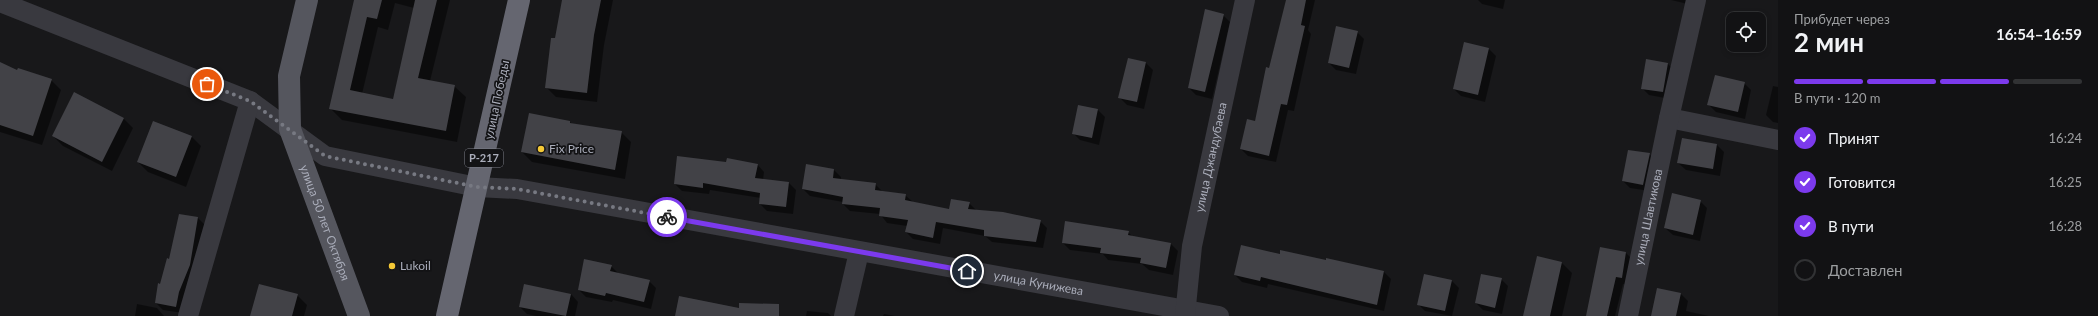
<!DOCTYPE html>
<html lang="ru">
<meta charset="utf-8">
<style>
:root{--surface:#121214;--page:#1b1b1d;--text:#f1f3f6;--muted:#9c9ea0;--line:#313234;--accent:#7c3aed}
body{margin:0;font-family:Lato,sans-serif;background:var(--page);color:var(--text);height:100vh;display:flex;flex-direction:column;font-size:15px;white-space:nowrap}
*{box-sizing:border-box;margin:0}
p{font-size:13px;color:var(--muted)}
.icon{flex:none;width:22px;height:22px;fill:none;stroke:currentColor;stroke-width:2;stroke-linecap:round;stroke-linejoin:round}
.map{position:relative;flex:1;overflow:hidden}
.details{display:flex;flex-direction:column;background:var(--surface);width:320px}
.details>*{flex:none}
.tools{position:absolute;left:1726px;top:12px;display:grid;gap:8px}
.tools a{display:grid;place-items:center;width:40px;height:40px;border-radius:8px;background:var(--surface);box-shadow:0 2px 6px #0003,0 0 0 1px var(--line);font-size:20px}
.pin{position:absolute;display:grid;place-items:center;width:34px;height:34px;color:#fff;margin:-17px;border:2px solid #fff;border-radius:50%;box-shadow:0 1px 4px #0007}
.courier{position:absolute;display:grid;place-items:center;width:40px;height:40px;margin:-20px;border:3px solid #7c3aed;border-radius:50%;background:#fff;color:#222;box-shadow:0 1px 5px #0007}
.overview em{font-style:normal;font-weight:700}
.overview div{display:flex;flex-direction:column-reverse}
.overview{display:flex;align-items:center;justify-content:space-between;height:68px;padding:0 16px}
h1{font-size:26px;font-weight:700;line-height:30px}
.bar{display:grid;grid-template-columns:repeat(4,1fr);gap:6px 4px;align-content:center;height:48px;padding:0 16px}
.bar i{height:5px;border-radius:3px;background:var(--line)}
.bar .selected{background:var(--accent)}
.bar p{grid-column:span 4}
ol{padding:0 16px;list-style:none}
li{display:flex;align-items:center;gap:12px;height:44px}
li p{margin-inline-start:auto}
li .icon{padding:4px;border-radius:50%;background:var(--accent);color:#fff;stroke-width:4}
li:last-child{color:var(--muted)}
li i{width:22px;height:22px;border:2px solid var(--line);border-radius:50%}
main{display:flex;flex:1;min-height:0}
.map>svg:first-child{display:block}
.shadow{fill:#0007;fill-rule:evenodd}
.building{fill:#424247}
.lines{fill:none;stroke-linecap:round;stroke-linejoin:round}
.minor{stroke:#39393f;stroke-width:20}
.major{stroke:#55565e;stroke-width:22}
.highway{stroke:#656670;stroke-width:22}
.done{stroke:#777982;stroke-width:4;stroke-dasharray:0 7.2}
.route{stroke:#7c3aed;stroke-width:5}
.poi-dot{fill:#f4c836;stroke:#131315;stroke-width:1.5}
.labels{text-anchor:middle;stroke-width:3.5;stroke-linejoin:round;paint-order:stroke}
.shield{fill:#131315;stroke:#7d7f88;stroke-width:1}
.shield-label{font-size:11px;font-weight:bold;fill:#aaadba}
.street-label{font-size:12px;fill:#aaadba;stroke:#131315}
.poi-label{font-size:12px;fill:#aaadba;stroke:#131315;text-anchor:start}
</style>
<main>
<div class="map">
<svg width="1778" height="316" viewBox="0 0 1778 316">
<rect width="100%" height="100%" fill="#18181a"/>
<path class="shadow" d="M 356,0 L 450,0 L 430,81 L 454,86 L 466,97 L 457,142 L 342,120 L 331,109 ZM 395,3 L 414,8 L 393,100 L 362,94 L 378,27 L 388,30 Z
M 563,0 L 613,0 L 604,45 L 597,102 L 556,97 L 546,87 Z
M 1287,0 L 1315,0 L 1308,30 L 1311,34 L 1294,111 L 1288,110 L 1276,162 L 1248,156 L 1241,149 L 1255,122 Z
M 1478,0 L 1505,0 L 1503,9 L 1482,4 Z
M 1671,0 L 1693,0 L 1692,5 Z
M 1223,15 L 1230,22 L 1212,99 L 1196,95 L 1189,88 Z
M 1357,32 L 1364,39 L 1356,74 L 1336,70 L 1329,63 Z
M 1489,49 L 1496,56 L 1485,102 L 1461,96 L 1454,89 Z
M 1129,59 L 1146,63 L 1153,70 L 1144,109 L 1127,105 L 1119,97 Z
M 1646,60 L 1668,64 L 1675,71 L 1670,99 L 1649,95 L 1642,88 Z
M 0,64 L 18,72 L 51,80 L 61,90 L 42,145 L 0,132 Z
M 1744,83 L 1751,90 L 1745,119 L 1716,112 L 1709,105 Z
M 1773,86 L 1778,87 L 1778,123 L 1773,122 L 1766,115 Z
M 1098,110 L 1105,117 L 1099,145 L 1080,140 L 1073,133 Z
M 123,118 L 133,128 L 112,171 L 63,146 L 53,136 Z
M 570,122 L 572,124 L 621,132 L 631,142 L 625,179 L 532,162 L 522,152 Z
M 191,136 L 201,146 L 186,187 L 148,172 L 138,162 Z
M 1683,139 L 1717,145 L 1724,152 L 1720,176 L 1686,170 L 1678,163 Z
M 1649,154 L 1657,162 L 1650,191 L 1630,188 L 1623,181 Z
M 727,163 L 757,164 L 764,172 L 763,180 L 789,183 L 796,190 L 793,214 L 767,211 L 760,204 L 761,198 L 710,190 L 709,194 L 682,191 L 675,184 Z
M 807,165 L 834,170 L 841,177 L 841,180 L 875,184 L 882,191 L 905,195 L 913,202 L 950,211 L 969,203 L 976,210 L 1040,221 L 1047,228 L 1043,248 L 992,242 L 985,236 L 943,228 L 940,244 L 913,239 L 906,232 L 907,226 L 887,223 L 880,214 L 850,211 L 843,204 L 843,202 L 810,196 L 803,189 Z
M 1700,201 L 1707,208 L 1700,241 L 1673,235 L 1665,228 Z
M 180,215 L 198,218 L 205,225 L 183,313 L 163,310 L 156,303 L 169,260 Z
M 1128,232 L 1133,237 L 1171,244 L 1178,251 L 1173,275 L 1149,270 L 1142,264 L 1108,260 L 1103,254 L 1070,250 L 1063,243 Z
M 1626,253 L 1633,260 L 1628,285 L 1623,284 L 1615,316 L 1587,316 Z
M 1280,255 L 1327,262 L 1327,259 L 1384,272 L 1391,279 L 1384,311 L 1268,284 L 1267,288 L 1242,282 L 1235,275 Z
M 1537,257 L 1562,263 L 1572,273 L 1562,316 L 1524,316 Z
M 611,266 L 618,273 L 649,281 L 656,288 L 651,309 L 613,300 L 612,302 L 586,297 L 579,290 Z
M 1501,279 L 1508,286 L 1502,314 L 1483,310 L 1476,303 Z
M 1452,281 L 1459,288 L 1452,316 L 1425,311 L 1418,304 Z
M 571,294 L 578,302 L 575,316 L 536,316 L 527,314 L 520,307 Z
M 1681,294 L 1688,301 L 1686,311 L 1709,316 L 1652,316 Z
M 297,295 L 307,305 L 304,316 L 251,316 Z
M 137,304 L 157,308 L 164,316 L 135,316 Z
M 807,311 L 828,313 L 831,316 L 806,316 Z
M 884,314 L 895,316 L 883,316 Z"/>
<path class="building" d="M 354,0 L 382,0 L 377,19 L 367,17 L 350,90 L 393,99 L 415,0 L 437,0 L 418,78 L 455,85 L 446,131 L 329,109 Z
M 562,0 L 601,0 L 594,35 L 587,93 L 545,88 L 551,38 L 555,38 Z
M 1286,0 L 1306,0 L 1301,25 L 1305,26 L 1287,105 L 1281,104 L 1269,156 L 1240,149 L 1247,119 L 1255,121 L 1266,67 L 1269,68 Z
M 1205,9 L 1224,14 L 1205,92 L 1188,88 Z
M 1336,26 L 1358,31 L 1349,68 L 1328,63 Z
M 1464,42 L 1489,48 L 1478,95 L 1453,89 Z
M 1128,58 L 1146,62 L 1137,102 L 1118,98 Z
M 1646,59 L 1668,63 L 1663,92 L 1641,89 Z
M 0,62 L 17,70 L 18,68 L 52,79 L 33,136 L 0,125 Z
M 1715,75 L 1745,82 L 1738,112 L 1707,105 Z
M 74,92 L 124,118 L 102,162 L 52,136 Z
M 1078,105 L 1098,109 L 1092,138 L 1072,134 Z
M 529,113 L 570,121 L 570,123 L 622,131 L 615,170 L 521,152 Z
M 153,121 L 192,136 L 176,177 L 137,162 Z
M 1682,138 L 1717,144 L 1713,169 L 1677,163 Z
M 1628,150 L 1650,153 L 1643,185 L 1622,181 Z
M 677,156 L 726,162 L 727,158 L 758,164 L 755,178 L 789,182 L 786,207 L 759,204 L 760,193 L 703,183 L 703,188 L 674,184 Z
M 806,164 L 834,169 L 833,178 L 876,183 L 875,190 L 906,194 L 905,200 L 949,209 L 951,199 L 970,202 L 968,209 L 1003,212 L 1041,220 L 1036,242 L 984,236 L 984,230 L 936,222 L 933,238 L 905,232 L 908,220 L 879,216 L 880,208 L 842,204 L 843,197 L 802,189 Z
M 1672,193 L 1701,200 L 1693,235 L 1664,228 Z
M 179,214 L 198,217 L 190,265 L 179,292 L 176,307 L 155,303 L 158,283 L 160,284 L 167,258 L 169,259 Z
M 1065,221 L 1129,231 L 1128,235 L 1171,243 L 1166,268 L 1140,263 L 1141,258 L 1100,253 L 1101,248 L 1062,243 Z
M 1241,245 L 1280,254 L 1280,250 L 1326,260 L 1326,258 L 1384,271 L 1377,305 L 1261,277 L 1260,281 L 1234,275 Z
M 1600,247 L 1626,252 L 1622,278 L 1616,277 L 1607,316 L 1586,316 Z
M 1537,256 L 1562,262 L 1550,316 L 1523,316 Z
M 584,259 L 612,265 L 610,271 L 650,280 L 644,302 L 606,293 L 605,296 L 578,290 Z
M 1424,274 L 1452,280 L 1445,311 L 1417,305 Z
M 1481,274 L 1502,278 L 1495,308 L 1475,303 Z
M 259,284 L 298,294 L 292,316 L 250,316 Z
M 524,284 L 571,294 L 566,316 L 519,307 Z
M 1657,288 L 1681,293 L 1676,316 L 1651,316 Z
M 679,296 L 739,308 L 739,303 L 779,304 L 779,316 L 675,316 Z"/>
<g class="lines">
<g class="minor">
<path id="s1" d="M 0,2 L 250,101 L 325,156 L 477,187 L 517,189 L 1219,316"/>
<path d="M 1669,118 L 1778,140"/>
<path d="M 188,316 L 250,101"/>
<path d="M 844,316 L 859,252"/>
<path id="s2" d="M 1185,316 L 1192,246 L 1245,0"/>
<path id="s3" d="M 1628,316 L 1669,118 L 1696,0"/>
</g>
<path class="major" id="s4" d="M 307,0 L 289,76 L 290,129 L 359,316"/>
<path class="highway" d="M 447,316 L 519,0"/>
</g>
<g class="lines">
<path class="done" d="M 207,84 L 250,101 L 325,156 L 477,187 L 517,189 L 667,217"/>
<path class="route" d="M 667,217 L 967,271"/>
</g>
<g class="poi-dot">
<circle cx="541" cy="149" r="4"/>
<circle cx="392" cy="266" r="4"/>
</g>
<g class="labels">
<rect class="shield" x="465" y="149" width="38" height="18" rx="3"/>
<g class="shield-label">
<text x="484" y="162">Р-217</text>
</g>
<g class="street-label">
<text transform="translate(497 100) rotate(-78)" y="4">улица Победы</text>
<text dy="4" stroke="none"><textPath href="#s2" startOffset="161">улица Джандубаева</textPath></text>
<text dy="4" stroke="none"><textPath href="#s3" startOffset="101">улица Шавтикова</textPath></text>
<text dy="4" stroke="none"><textPath href="#s4" startOffset="231">улица 50 лет Октября</textPath></text>
<text dy="4" stroke="none"><textPath href="#s1" startOffset="1087">улица Кунижева</textPath></text>
</g>
<g class="poi-label">
<text x="549" y="153">Fix Price</text>
<text x="400" y="270">Lukoil</text>
</g>
</g>
</svg>
<div class="tools">
<a><svg class="icon" aria-label="locate" viewBox="0 0 24 24"><circle cx="12" cy="12" r="6"/><path d="M12 2v4M12 18v4M2 12h4M18 12h4"/></svg></a>
</div>
<div class="pin" style="left:207px;top:84px;background:#ea580c"><svg class="icon" aria-label="bag" viewBox="0 0 24 24"><path d="M5 8h14l-1 12H6zM9 8a3 3 0 0 1 6 0"/></svg></div>
<div class="pin" style="left:967px;top:271px;background:#1f2937"><svg class="icon" aria-label="home" viewBox="0 0 24 24"><path d="M3 11l9-7 9 7M6 9v11h12V9"/></svg></div>
<div class="courier" style="left:667px;top:217px"><svg class="icon" aria-label="bike" viewBox="0 0 24 24"><circle cx="6" cy="16" r="4"/><circle cx="18" cy="16" r="4"/><path d="M6 16l4-8h5l3 8M10 8l3 8H6M13 5h3"/></svg></div>
</div>
<section class="details">
<div class="overview"><div><h1>2 мин</h1><p>Прибудет через</p></div><em>16:54–16:59</em></div>
<div class="bar"><i class="selected"></i><i class="selected"></i><i class="selected"></i><i></i><p>В пути · 120 m</p></div>
<ol>
<li><svg class="icon" aria-label="check" viewBox="0 0 24 24"><path d="M5 12l5 5 9-10"/></svg>Принят<p>16:24</p></li>
<li><svg class="icon" aria-label="check" viewBox="0 0 24 24"><path d="M5 12l5 5 9-10"/></svg>Готовится<p>16:25</p></li>
<li><svg class="icon" aria-label="check" viewBox="0 0 24 24"><path d="M5 12l5 5 9-10"/></svg>В пути<p>16:28</p></li>
<li><i></i>Доставлен</li>
</ol>
</section>
</main>
